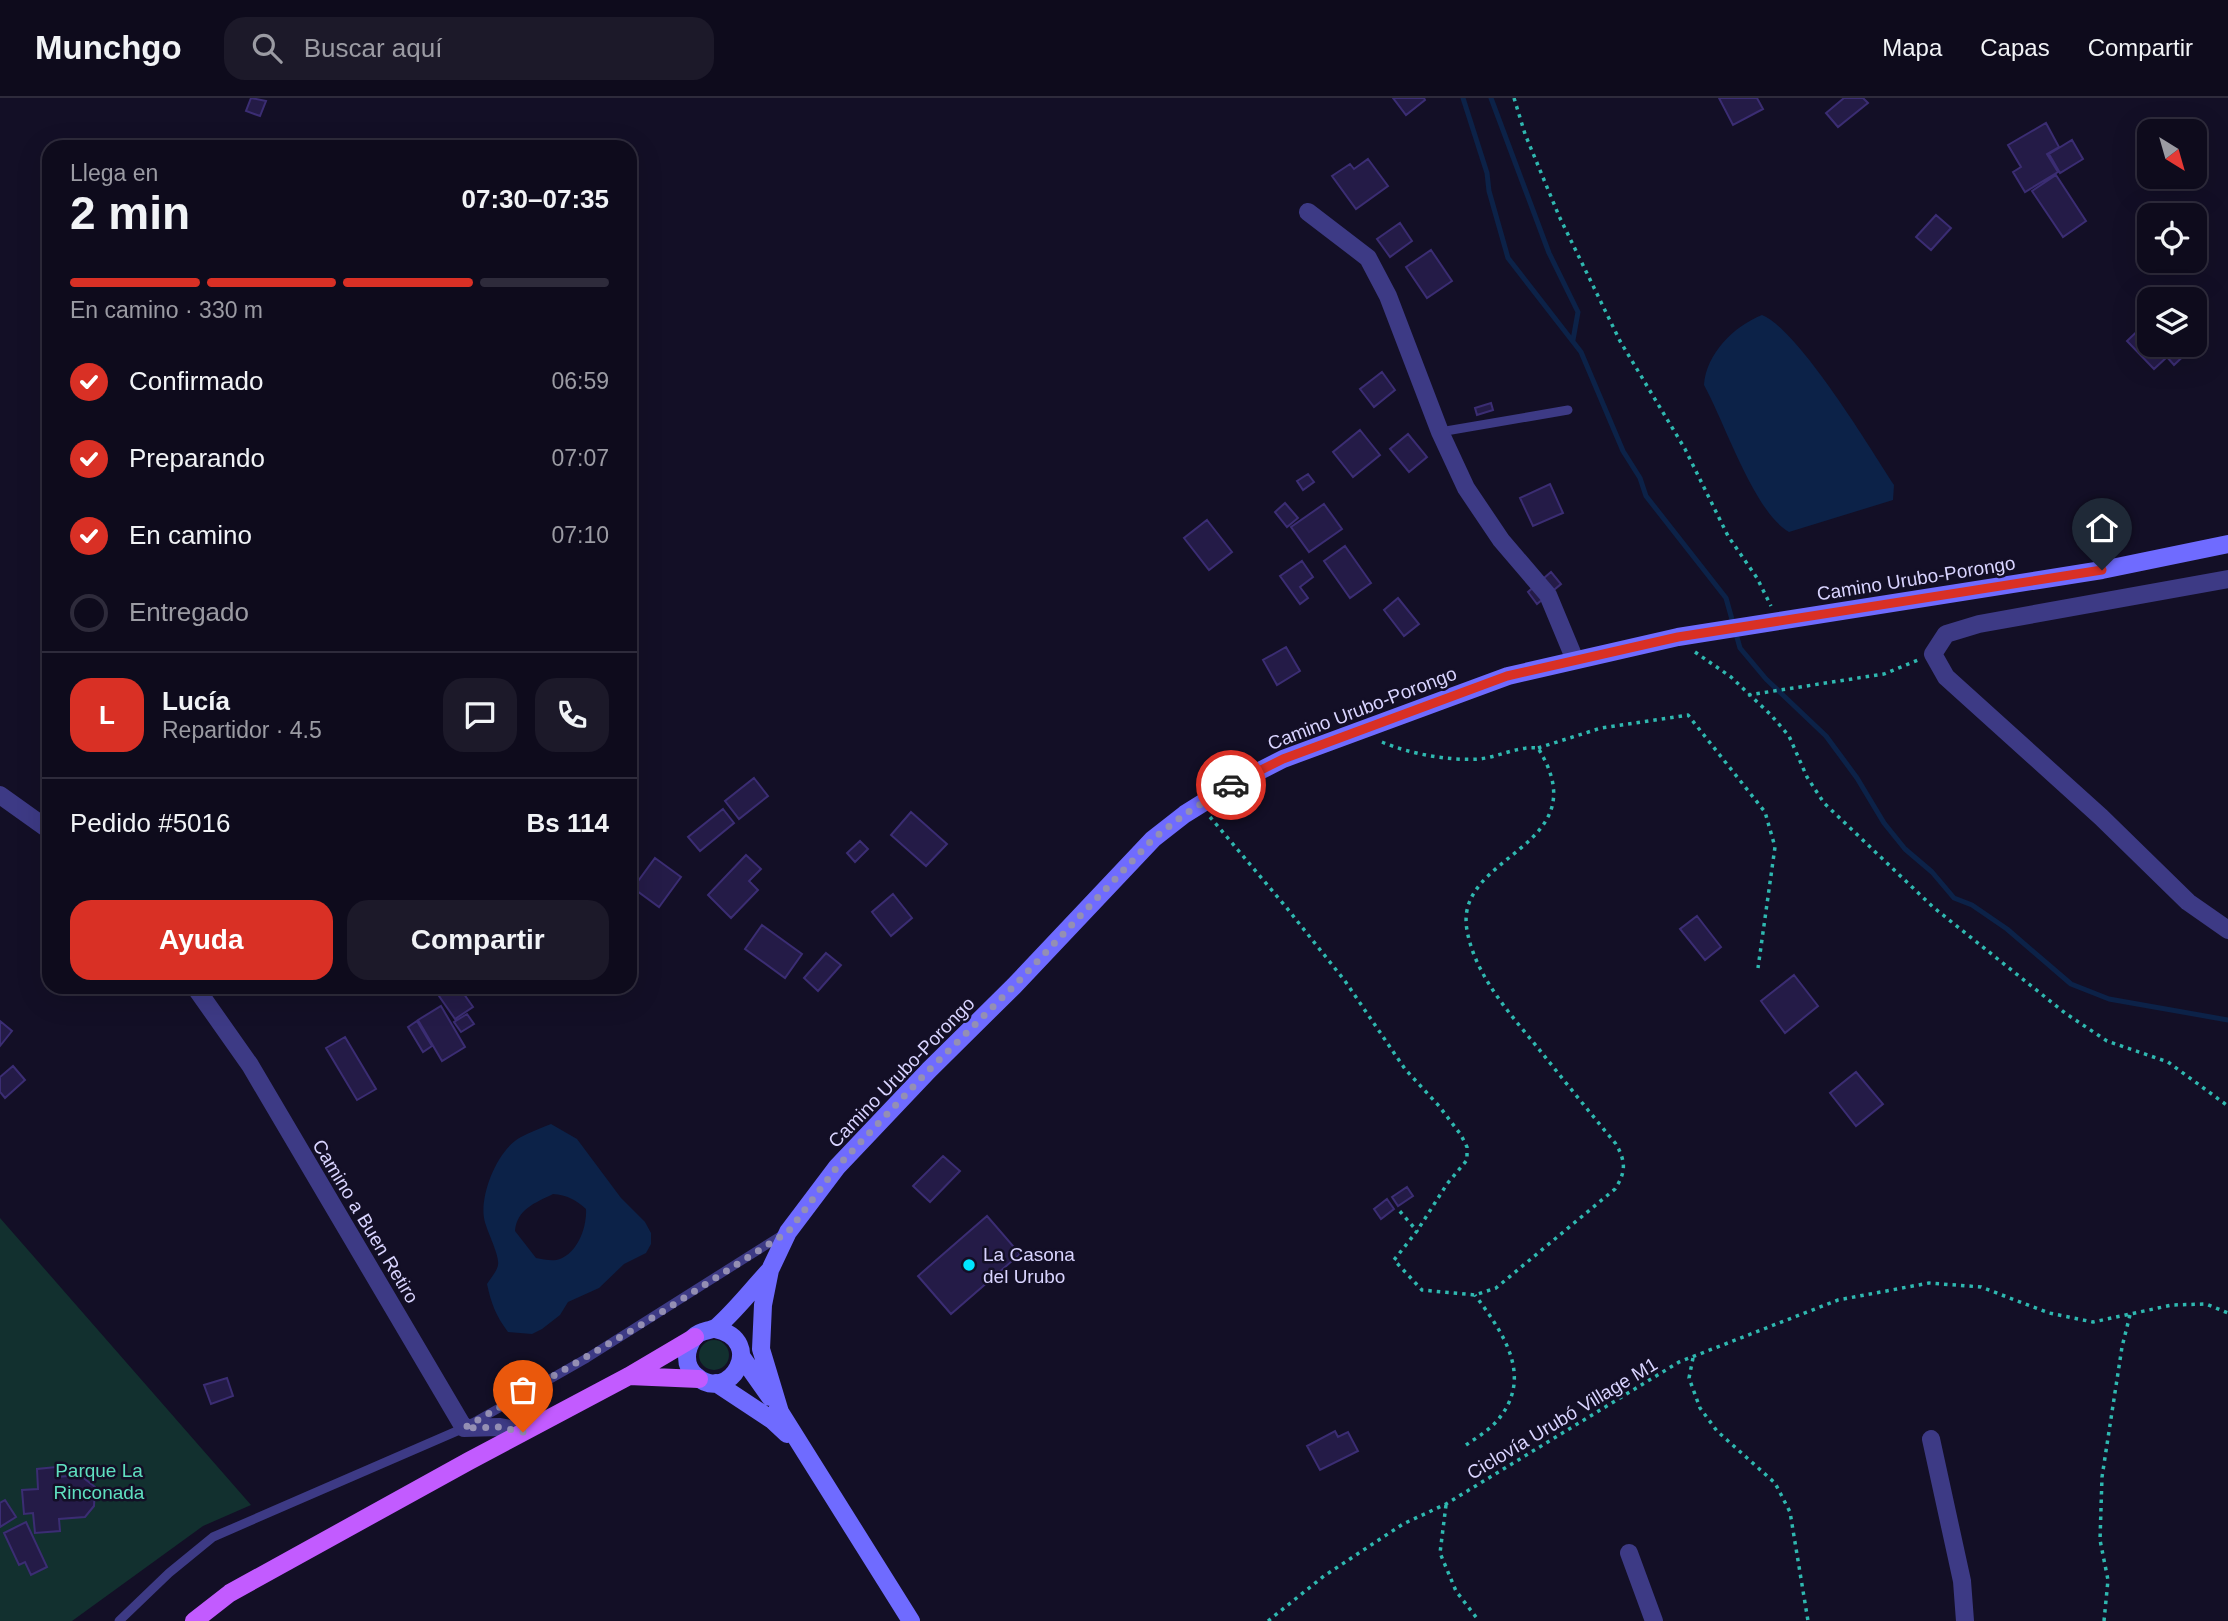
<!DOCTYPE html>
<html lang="es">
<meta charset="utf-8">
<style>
:root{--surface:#0e0b1c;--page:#1c1929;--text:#f1f3f6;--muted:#9b9ba3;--line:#2e2b3b;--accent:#d93025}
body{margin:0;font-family:Arial,sans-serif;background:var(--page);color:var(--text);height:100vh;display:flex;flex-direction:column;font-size:26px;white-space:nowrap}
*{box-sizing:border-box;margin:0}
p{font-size:23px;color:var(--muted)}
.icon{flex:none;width:38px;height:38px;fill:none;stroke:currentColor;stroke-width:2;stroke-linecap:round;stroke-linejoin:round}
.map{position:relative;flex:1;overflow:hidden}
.sheet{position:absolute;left:42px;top:42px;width:595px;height:854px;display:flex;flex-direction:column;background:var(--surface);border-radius:21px;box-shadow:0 7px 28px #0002,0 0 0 2px var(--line)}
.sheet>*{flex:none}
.needle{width:46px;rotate:143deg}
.controls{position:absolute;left:2137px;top:21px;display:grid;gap:14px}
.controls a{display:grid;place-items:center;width:70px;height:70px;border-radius:14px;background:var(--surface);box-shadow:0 7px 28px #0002,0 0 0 2px var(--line);font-size:35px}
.pin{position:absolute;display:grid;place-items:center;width:60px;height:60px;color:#fff;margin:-72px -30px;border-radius:50% 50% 50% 0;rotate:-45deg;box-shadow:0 0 7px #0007}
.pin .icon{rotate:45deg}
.courier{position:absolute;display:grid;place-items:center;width:70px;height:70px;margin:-35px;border:5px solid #d93025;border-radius:50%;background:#fff;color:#222;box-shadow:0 2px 9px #0007}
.overview em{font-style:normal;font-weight:700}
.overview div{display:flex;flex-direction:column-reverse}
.overview{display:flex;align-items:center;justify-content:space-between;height:119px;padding:0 28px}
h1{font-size:46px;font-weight:700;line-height:52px}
.bar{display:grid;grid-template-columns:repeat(4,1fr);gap:10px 7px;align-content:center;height:84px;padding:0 28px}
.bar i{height:9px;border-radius:5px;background:var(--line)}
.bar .active{background:var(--accent)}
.bar p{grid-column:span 4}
.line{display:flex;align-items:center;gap:18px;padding:0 28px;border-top:2px solid var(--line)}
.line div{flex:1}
.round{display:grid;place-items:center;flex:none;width:74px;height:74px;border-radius:21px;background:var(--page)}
ol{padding:0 28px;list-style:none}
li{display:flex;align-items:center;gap:21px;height:77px}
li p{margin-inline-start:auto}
li .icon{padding:7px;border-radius:50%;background:var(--accent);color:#fff;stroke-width:4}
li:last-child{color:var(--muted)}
li i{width:38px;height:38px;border:4px solid var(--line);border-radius:50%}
.button{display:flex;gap:14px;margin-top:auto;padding:14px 28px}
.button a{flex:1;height:80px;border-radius:21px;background:var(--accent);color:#fff;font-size:28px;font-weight:700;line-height:80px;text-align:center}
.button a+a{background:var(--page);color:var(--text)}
header{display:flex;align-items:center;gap:42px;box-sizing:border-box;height:98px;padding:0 35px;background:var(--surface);border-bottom:2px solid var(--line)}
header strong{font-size:33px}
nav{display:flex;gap:38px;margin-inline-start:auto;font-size:24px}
.search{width:490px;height:63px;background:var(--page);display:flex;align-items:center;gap:18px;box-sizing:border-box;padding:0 24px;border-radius:21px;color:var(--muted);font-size:26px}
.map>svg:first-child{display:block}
.green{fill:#12302f}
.water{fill:#0c2248;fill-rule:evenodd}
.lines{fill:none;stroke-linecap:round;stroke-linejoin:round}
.stream{stroke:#0c2248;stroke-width:5}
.building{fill:#241b47;stroke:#3b2d73;stroke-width:2}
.path{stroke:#2fb8b0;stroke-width:3.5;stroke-dasharray:3.5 5;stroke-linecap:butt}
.service{stroke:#3d3a85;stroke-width:9}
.minor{stroke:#3d3a85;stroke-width:18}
.secondary{stroke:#6f6bff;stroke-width:18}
.primary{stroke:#c25bff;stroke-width:18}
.done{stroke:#948fb3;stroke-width:7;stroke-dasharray:0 12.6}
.route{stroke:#d93025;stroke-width:9}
.poi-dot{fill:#00e5ff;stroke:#130f26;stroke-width:2.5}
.labels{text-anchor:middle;stroke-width:5;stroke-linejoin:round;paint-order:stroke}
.street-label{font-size:19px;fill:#d9d4ff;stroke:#130f26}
.poi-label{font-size:19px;fill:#d9d4ff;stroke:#130f26;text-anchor:start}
.park-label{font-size:19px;fill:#5fe0c0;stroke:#130f26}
</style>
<header>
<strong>Munchgo</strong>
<div class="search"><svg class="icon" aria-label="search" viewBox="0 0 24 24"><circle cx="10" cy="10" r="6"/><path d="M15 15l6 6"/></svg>Buscar aquí</div>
<nav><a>Mapa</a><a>Capas</a><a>Compartir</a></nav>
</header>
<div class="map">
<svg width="2228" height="1523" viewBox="0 0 2228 1523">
<rect width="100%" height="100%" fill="#130f26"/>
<path class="green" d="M 0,1120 L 251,1407 L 203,1428 L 72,1523 L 0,1523 Z
M699 1257a15 15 0 1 1 30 0a15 15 0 1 1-30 0Z"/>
<path class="water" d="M 1762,217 C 1799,232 1870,350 1894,387 L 1893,402 L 1789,434 C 1754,414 1725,325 1704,287 C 1706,256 1734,228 1762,217 Z
M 551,1026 L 577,1041 L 621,1100 L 645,1124 L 651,1135 L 651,1146 L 646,1155 L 624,1166 L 599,1190 L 568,1204 L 560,1217 L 542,1231 L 532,1236 L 508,1234 C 496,1218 491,1205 487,1186 C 491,1180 497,1173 498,1167 C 500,1157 486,1132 484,1120 C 480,1095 498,1051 521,1039 C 530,1034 541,1030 551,1026 ZM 553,1096 C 567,1097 576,1102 586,1111 C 587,1129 578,1154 560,1161 C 553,1164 543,1161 536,1160 L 515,1133 C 517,1111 535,1105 553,1096 Z"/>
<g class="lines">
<path class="stream" d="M 1463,0 L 1487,75 L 1489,93 L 1508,160 L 1581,254 L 1623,353 L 1640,380 L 1646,398 L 1726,500 L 1740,550 L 1766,581 L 1826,638 L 1857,680 L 1884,725 L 1905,751 L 1932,774 L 1954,800 L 1972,807 L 2007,831 L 2071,886 L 2109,901 L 2228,922
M 1491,0 L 1549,155 L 1578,214 L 1573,242"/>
</g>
<path class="building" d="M 251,0 L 266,3 L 260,18 L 246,13 Z
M 1393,0 L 1424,0 L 1425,2 L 1406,17 Z
M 1719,0 L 1757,0 L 1763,11 L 1733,27 Z
M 1844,0 L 1863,0 L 1868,5 L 1838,29 L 1826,15 Z
M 2046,25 L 2059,49 L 2047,56 L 2058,74 L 2025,94 L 2013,74 L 2021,69 L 2008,47 Z
M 2072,42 L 2083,61 L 2060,75 L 2049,56 Z
M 1368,61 L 1388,88 L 1356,111 L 1332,78 L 1350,66 L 1354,71 Z
M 2056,77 L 2086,123 L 2063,139 L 2032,93 Z
M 1936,117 L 1951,130 L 1931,152 L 1916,139 Z
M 1400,125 L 1412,143 L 1390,159 L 1377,141 Z
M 1431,152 L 1452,183 L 1427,200 L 1406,169 Z
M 2149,204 L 2149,247 L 2189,247 L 2192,250 L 2174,267 L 2167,259 L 2154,271 L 2127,243 L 2148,223 L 2139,213 Z
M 1382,274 L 1395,292 L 1374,309 L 1360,291 Z
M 1491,305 L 1493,312 L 1477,317 L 1475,310 Z
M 1360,332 L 1380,357 L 1353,379 L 1333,354 Z
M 1408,336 L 1427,359 L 1409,374 L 1390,351 Z
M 1308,376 L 1314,384 L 1303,392 L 1297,383 Z
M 1550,386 L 1563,415 L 1533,428 L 1520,400 Z
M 1285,405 L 1298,420 L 1287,429 L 1275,414 Z
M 1324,406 L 1342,431 L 1309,454 L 1291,429 Z
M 1207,422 L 1232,454 L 1209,472 L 1184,440 Z
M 1345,448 L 1371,485 L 1350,500 L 1324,463 Z
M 1302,463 L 1313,479 L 1300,489 L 1308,500 L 1300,506 L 1280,478 Z
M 1551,474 L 1561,486 L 1537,506 L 1528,494 Z
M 1398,500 L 1419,526 L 1404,538 L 1384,512 Z
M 1286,549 L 1300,573 L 1277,587 L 1263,562 Z
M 754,680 L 768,698 L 739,721 L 725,703 Z
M 723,711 L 734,725 L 700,753 L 688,739 Z
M 911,714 L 947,746 L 926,768 L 891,737 Z
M 860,743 L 868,751 L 855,764 L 847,755 Z
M 746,757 L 761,771 L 749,783 L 758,792 L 731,820 L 708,797 Z
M 655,760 L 681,779 L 659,809 L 633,790 Z
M 893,796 L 912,820 L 891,838 L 872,814 Z
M 1697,818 L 1721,849 L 1705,862 L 1680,831 Z
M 762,827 L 802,856 L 785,880 L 745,851 Z
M 826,855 L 841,867 L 818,893 L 804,880 Z
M 1794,877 L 1818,908 L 1785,935 L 1761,903 Z
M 452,889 L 459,889 L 473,909 L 455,921 L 439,898 Z
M 441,908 L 465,949 L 442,963 L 418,922 Z
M 467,916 L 474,926 L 461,934 L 454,924 Z
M 0,923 L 12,933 L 0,948 Z
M 417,923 L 432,948 L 423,954 L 408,929 Z
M 345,939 L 376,991 L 357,1002 L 326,950 Z
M 13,968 L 25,982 L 5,1000 L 0,994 L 0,979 Z
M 1856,974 L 1883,1006 L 1856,1028 L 1830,995 Z
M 943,1058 L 960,1073 L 930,1104 L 913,1088 Z
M 1407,1089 L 1413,1098 L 1398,1108 L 1392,1099 Z
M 1387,1101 L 1394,1111 L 1381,1121 L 1374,1111 Z
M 987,1118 L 1020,1156 L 951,1216 L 918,1178 Z
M 227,1280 L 233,1298 L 211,1306 L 204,1287 Z
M 1335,1333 L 1338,1339 L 1348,1334 L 1358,1353 L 1320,1372 L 1307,1348 Z
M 56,1369 L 57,1379 L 80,1377 L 95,1389 L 94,1408 L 85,1419 L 59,1421 L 60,1433 L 35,1435 L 33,1415 L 24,1416 L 22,1392 L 38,1391 L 37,1371 Z
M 5,1402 L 16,1419 L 0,1429 L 0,1405 Z
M 26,1424 L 47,1469 L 31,1477 L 25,1464 L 19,1467 L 4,1435 Z"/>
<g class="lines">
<path class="path" d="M 1514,0 L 1525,36 L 1559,118 L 1620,243 L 1685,351 L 1728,438 L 1757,480 L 1771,508
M 1695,554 L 1731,579 L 1771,617 L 1789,638 L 1807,679 L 1824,705 L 1933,809 L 2065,915 L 2107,943 L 2168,964 L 2228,1008
M 1748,597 L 1884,576 L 1918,562
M 1382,644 C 1410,656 1449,663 1479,661 C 1499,659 1517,648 1538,650 C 1601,751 1453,755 1467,832 C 1475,879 1513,919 1542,955 C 1566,985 1591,1016 1616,1046 C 1626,1064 1626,1074 1615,1091 L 1496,1190 L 1475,1197 L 1422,1192 L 1394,1162 L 1417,1133 L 1397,1110
M 1538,650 L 1601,630 L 1688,617 L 1765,714 L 1775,749 L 1758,870
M 1210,719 L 1286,809 L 1345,883 L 1405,971 L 1439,1008 L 1461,1037 L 1467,1049 L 1467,1062 L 1447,1086 L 1417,1133
M 1693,1260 L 1689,1280 L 1700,1310 L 1717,1333 L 1775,1385 L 1790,1414 L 1808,1523
M 1466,1347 C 1476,1340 1488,1333 1496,1324 C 1535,1280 1504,1236 1475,1197
M 1446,1407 L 1440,1455 L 1456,1493 L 1479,1523
M 1268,1523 L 1324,1478 L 1403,1426 L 1446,1406 L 1679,1264 L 1838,1202 L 1929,1185 L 1981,1189 L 2049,1215 L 2093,1224 L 2172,1207 L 2206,1206 L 2228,1215
M 2104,1523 L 2108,1482 L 2100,1442 L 2102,1379 L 2122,1249 L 2130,1217"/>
<path class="service" d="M 1440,334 L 1568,312
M 119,1523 L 169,1475 L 213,1439 L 464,1330 L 587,1260 L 782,1137"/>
<path class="minor" d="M 1308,114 L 1368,160 L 1388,198 L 1440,334 L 1466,390 L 1501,442 L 1548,497 L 1575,562
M 2228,481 L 1979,526 L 1946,536 L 1933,556 L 1946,579 L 2101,719 L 2188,804 L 2228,832
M 0,697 L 49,732
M 195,889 L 250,967 L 464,1330 L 499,1329 L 523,1333
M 1931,1341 L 1962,1483 L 1965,1523
M 1629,1455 L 1654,1523"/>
<path class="secondary" d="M 715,1231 C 768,1242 729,1308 696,1278 C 691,1274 687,1267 687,1259 C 687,1252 690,1245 694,1239 C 701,1231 711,1234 718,1228 C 737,1211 753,1190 770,1172
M 741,1258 L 770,1299
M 716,1285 L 772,1322 L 787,1336
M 911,1523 L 780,1314 L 761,1251 L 763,1207 L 770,1172 L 788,1134 L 837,1069 L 929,972 L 1014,888 L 1153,741 L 1185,716 L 1230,688 L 1283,661 L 1508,578 L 1678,539 L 2102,472 L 2228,446"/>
<path class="primary" d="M 629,1278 L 699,1281
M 194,1523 L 230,1495 L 469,1363 L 629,1278 L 695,1239"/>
</g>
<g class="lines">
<path class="done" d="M 523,1334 L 499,1329 L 464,1330 L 641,1227 L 788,1134 L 837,1069 L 929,972 L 1014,888 L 1153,741 L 1185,716 L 1231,687"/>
<path class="route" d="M 1231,687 L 1283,661 L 1507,578 L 1678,539 L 2102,472"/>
</g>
<circle class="poi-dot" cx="969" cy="1167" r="7"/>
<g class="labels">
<g class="street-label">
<text transform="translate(1916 480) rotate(-9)" y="7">Camino Urubo-Porongo</text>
<text transform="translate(1362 610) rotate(-21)" y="7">Camino Urubo-Porongo</text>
<text transform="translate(901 974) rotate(-46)" y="7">Camino Urubo-Porongo</text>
<text transform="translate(366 1123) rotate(59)" y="7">Camino a Buen Retiro</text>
<text transform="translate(1562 1320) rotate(-31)" y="7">Ciclovía Urubó Village M1</text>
</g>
<g class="poi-label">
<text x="983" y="1163">La Casona<tspan x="983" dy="22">del Urubo</tspan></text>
</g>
<g class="park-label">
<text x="99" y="1379">Parque La<tspan x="99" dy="22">Rinconada</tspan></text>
</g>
</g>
</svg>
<div class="controls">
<a><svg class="needle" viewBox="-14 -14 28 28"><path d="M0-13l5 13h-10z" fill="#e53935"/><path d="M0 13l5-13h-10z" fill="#9b9ba3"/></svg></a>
<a><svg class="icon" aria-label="locate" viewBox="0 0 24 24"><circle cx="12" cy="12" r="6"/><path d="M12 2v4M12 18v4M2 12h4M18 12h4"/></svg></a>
<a><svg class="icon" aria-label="layers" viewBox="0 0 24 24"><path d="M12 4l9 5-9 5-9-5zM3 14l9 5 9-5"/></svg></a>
</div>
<div class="pin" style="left:523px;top:1334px;background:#ea580c"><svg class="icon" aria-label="bag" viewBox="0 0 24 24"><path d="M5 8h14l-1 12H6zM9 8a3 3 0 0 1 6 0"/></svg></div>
<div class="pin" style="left:2102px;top:472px;background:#1f2937"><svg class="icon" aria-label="home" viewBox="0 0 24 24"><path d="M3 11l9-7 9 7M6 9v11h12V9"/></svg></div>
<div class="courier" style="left:1231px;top:687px"><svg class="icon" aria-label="car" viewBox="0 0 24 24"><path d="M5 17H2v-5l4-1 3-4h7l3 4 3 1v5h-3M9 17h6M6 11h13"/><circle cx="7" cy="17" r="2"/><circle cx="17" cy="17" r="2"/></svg></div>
<section class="sheet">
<div class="overview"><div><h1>2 min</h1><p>Llega en</p></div><em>07:30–07:35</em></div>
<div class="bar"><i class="active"></i><i class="active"></i><i class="active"></i><i></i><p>En camino · 330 m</p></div>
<ol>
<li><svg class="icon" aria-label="check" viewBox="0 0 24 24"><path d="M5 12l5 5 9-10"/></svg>Confirmado<p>06:59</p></li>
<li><svg class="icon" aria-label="check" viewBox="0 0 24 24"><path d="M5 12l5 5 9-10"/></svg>Preparando<p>07:07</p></li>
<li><svg class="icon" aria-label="check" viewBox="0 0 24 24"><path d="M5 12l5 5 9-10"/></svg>En camino<p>07:10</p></li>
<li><i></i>Entregado</li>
</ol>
<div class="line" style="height:126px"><b class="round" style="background:var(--accent);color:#fff">L</b><div><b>Lucía</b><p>Repartidor · 4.5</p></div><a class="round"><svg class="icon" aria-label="chat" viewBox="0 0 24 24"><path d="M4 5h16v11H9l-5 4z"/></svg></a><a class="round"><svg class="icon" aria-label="phone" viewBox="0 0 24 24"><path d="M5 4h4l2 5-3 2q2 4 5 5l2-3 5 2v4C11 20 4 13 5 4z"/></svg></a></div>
<div class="line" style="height:91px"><div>Pedido #5016</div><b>Bs 114</b></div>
<div class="button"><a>Ayuda</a><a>Compartir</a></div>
</section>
</div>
